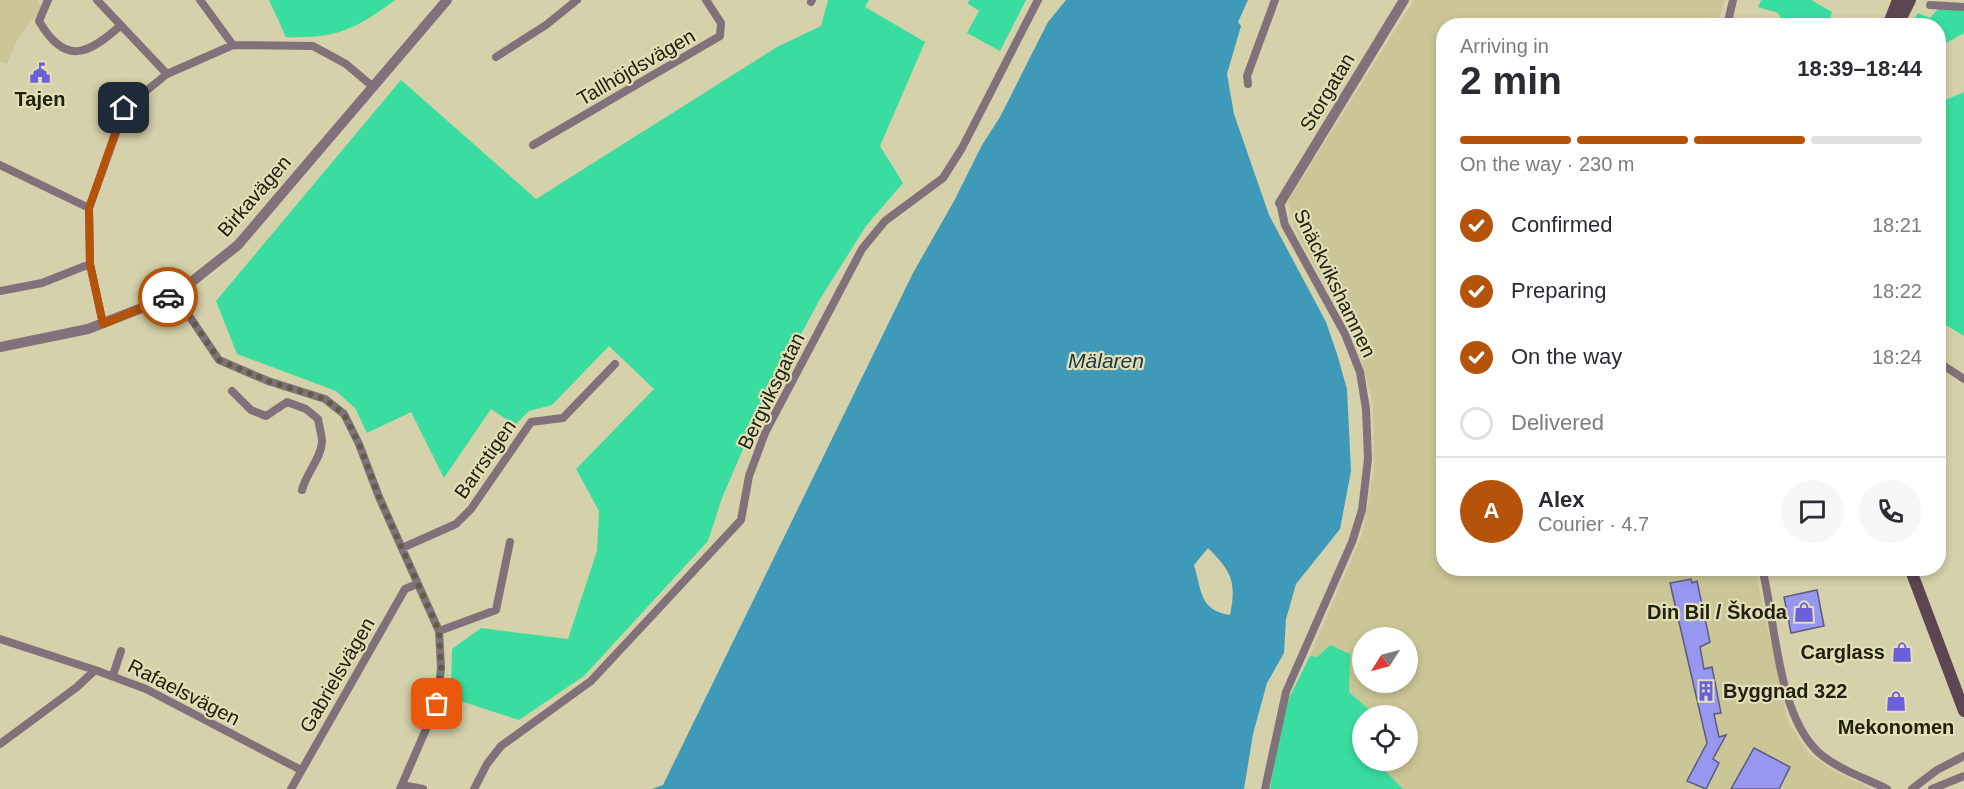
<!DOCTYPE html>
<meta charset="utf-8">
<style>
:root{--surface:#fff;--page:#f7f7f7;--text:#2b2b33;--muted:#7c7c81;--line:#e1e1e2;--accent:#b45309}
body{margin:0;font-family:Arial,sans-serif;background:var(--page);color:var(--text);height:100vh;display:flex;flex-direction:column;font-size:22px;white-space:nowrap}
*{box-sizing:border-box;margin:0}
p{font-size:20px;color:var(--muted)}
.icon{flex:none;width:33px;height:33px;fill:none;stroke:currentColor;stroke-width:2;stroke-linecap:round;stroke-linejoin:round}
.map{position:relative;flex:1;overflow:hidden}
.side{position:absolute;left:1436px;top:18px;width:510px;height:558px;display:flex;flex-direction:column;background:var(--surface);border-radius:24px;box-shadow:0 3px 9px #0003}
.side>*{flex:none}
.needle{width:39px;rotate:234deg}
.controls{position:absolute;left:1352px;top:627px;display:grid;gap:12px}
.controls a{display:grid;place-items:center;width:66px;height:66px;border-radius:50%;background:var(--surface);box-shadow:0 3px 9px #0003;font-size:30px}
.pin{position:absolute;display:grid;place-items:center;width:51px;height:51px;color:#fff;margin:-26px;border-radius:12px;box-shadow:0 3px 9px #0006}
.courier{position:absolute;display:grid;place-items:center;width:60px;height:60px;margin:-30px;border:4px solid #b45309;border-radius:50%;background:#fff;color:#222;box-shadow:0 2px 8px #0007}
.headline em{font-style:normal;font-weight:700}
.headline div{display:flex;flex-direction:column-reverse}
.headline{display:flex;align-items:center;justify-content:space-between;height:102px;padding:0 24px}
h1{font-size:39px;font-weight:700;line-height:45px}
.bar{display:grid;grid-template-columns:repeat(4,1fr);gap:9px 6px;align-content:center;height:72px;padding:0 24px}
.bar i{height:8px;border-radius:4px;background:var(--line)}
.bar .current{background:var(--accent)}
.bar p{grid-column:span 4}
.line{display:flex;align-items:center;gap:15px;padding:0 24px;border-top:2px solid var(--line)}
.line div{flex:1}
.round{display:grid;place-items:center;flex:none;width:63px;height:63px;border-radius:32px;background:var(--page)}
ol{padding:0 24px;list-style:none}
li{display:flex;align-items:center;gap:18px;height:66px}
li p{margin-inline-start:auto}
li .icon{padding:6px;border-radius:50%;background:var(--accent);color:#fff;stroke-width:4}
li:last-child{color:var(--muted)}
li i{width:33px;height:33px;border:3px solid var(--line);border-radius:50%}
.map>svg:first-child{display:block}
.built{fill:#cbc697;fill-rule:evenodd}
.green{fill:#3adda0}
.water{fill:#3e9ab8;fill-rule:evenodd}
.building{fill:#9797f0;stroke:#5b5c7d;stroke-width:1.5}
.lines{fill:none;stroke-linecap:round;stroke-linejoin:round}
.minor{stroke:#81717a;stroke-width:8}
.tertiary{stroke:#81717a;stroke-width:10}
.secondary{stroke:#5c4652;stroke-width:12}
.done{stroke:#605e47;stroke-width:6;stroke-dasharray:0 10.8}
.route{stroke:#b45309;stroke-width:8}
.labels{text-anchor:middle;stroke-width:4.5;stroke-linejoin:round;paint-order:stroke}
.street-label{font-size:20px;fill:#212011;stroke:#e2deb6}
.poi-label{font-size:20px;font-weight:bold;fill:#212011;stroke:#e2deb6}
.water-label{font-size:21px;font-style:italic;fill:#1c3842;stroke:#e2deb6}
</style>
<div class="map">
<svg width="1964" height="789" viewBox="0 0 1964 789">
<rect width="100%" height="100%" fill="#d5d1aa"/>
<path class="built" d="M 0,0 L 37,0 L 43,7 L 18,38 L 7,64 L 0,61 Z
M 1414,0 L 1724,0 L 1718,25 L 1443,26 L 1443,568 L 1755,569 L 1788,722 L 1809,754 L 1832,770 L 1872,789 L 1403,789 L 1375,761 L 1407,760 L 1407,716 L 1373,715 L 1373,713 L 1349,692 L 1317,657 L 1310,656 L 1362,535 L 1374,469 L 1373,404 L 1356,342 L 1295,229 L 1288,201 ZM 1362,638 L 1407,638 L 1407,682 L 1362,682 Z"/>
<path class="green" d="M 269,0 L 395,0 C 356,29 336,39 286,37 Z
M 828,0 L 869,0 L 865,7 L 925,42 L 880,146 L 903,183 L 866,226 L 820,299 L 758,414 L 722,498 L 708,541 L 584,676 L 519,720 L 451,698 L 452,649 L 481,628 L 568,639 L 597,551 L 599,511 L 576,469 L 654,389 L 609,346 L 552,405 L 529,411 L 515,425 L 491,409 L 444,478 L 411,412 L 367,433 L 355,408 L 336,391 L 237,354 L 216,301 L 401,80 L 536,199 L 777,47 L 821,26 Z
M 970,0 L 1026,0 L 1000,51 L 967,33 L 979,11 L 967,3 Z
M 1761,0 L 1811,0 L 1832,12 L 1828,25 L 1785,25 L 1778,13 L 1758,7 Z
M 1938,9 L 1964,10 L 1964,33 L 1941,46 L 1938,53 L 1938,26 L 1910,26 L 1918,13 L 1930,18 Z
M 1964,92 L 1964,336 L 1938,320 L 1938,103 Z
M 1330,645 L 1350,654 L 1349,692 L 1373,713 L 1373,715 L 1362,716 L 1362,760 L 1375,761 L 1403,789 L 1270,789 L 1280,727 L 1290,696 L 1310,656 L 1317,657 Z"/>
<path class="water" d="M 1066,0 L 1248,0 L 1238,22 L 1241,26 L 1227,74 L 1234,114 L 1269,215 L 1326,322 L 1337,354 L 1347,389 L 1351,471 L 1340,529 L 1296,584 L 1286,619 L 1284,653 L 1267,683 L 1253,734 L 1244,789 L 652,789 L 663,785 L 913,273 L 954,201 L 982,145 L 1000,117 L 1048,22 ZM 1208,548 C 1231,571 1237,581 1230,615 C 1199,610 1202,591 1194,565 Z"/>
<path class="building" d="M 1691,579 L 1692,583 L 1697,581 L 1710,642 L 1700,647 L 1704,669 L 1712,667 L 1721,713 L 1714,714 L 1719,737 L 1726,735 L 1713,759 L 1719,763 L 1706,789 L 1687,781 L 1707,743 L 1670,583 Z
M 1817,590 L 1824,626 L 1791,633 L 1784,597 Z
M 1754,748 L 1790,767 L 1779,789 L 1731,789 Z"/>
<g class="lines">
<path class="minor" d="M 48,0 L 39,21 C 65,66 88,55 121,25
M 97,0 L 167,74
M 200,0 L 233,45
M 811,2 L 812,0
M 1930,5 L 1964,7
M 1727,26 L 1733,0
M 496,57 L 546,25 L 577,0
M 1248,84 L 1247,76 L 1275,0
M 533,145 L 720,36 L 721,23 L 706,0
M 0,165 L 89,208
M 0,291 L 42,283 L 90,264
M 175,295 L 219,360 L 268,381 L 325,399 L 344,414 L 359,444 L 379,497 L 439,631 L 441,668 L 437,704 L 400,789
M 103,324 L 90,264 L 89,208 L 125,108 L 167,74 L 233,45 L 313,46 L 346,64 L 372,86
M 1938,362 L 1964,379
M 232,391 L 251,410 L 266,416 L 287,402 L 306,409 L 318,419 C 319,426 322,435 322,442 C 321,459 306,473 302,490
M 402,548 L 456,524 L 471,509 L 531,422 L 563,418 L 615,364
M 1762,568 C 1776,623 1777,713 1818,752 C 1837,769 1865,778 1887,789
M 439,631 L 496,610 L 510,542
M 0,639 L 95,670
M 113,675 L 121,651
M 0,744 L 77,687 L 95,670 L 146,689 L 301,770
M 402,785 L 423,789
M 291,789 L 405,589 L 417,584
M 474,789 L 487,764 L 501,746 L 591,681 L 741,520 L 749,476 L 765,433 L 862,249 L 885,221 L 943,178 L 962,148 L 1038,0
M 1265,789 L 1286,692 L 1352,542 L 1362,510 L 1368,459 L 1366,409 L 1360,372 L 1345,334 L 1285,225 L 1280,203
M 1912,789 L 1937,770 L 1964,756
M 1932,789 L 1964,776"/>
<path class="tertiary" d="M 1280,203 L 1404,0
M 0,347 L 88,329 L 175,295 L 238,245 L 447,0"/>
<path class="secondary" d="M 1888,26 L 1898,0
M 1897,26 L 1910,0
M 1910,568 L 1964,711"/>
</g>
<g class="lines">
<path class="done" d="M 168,297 L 175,295 L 219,360 L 268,381 L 325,399 L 344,414 L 359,444 L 379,497 L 439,631 L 441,668 L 437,704"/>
<path class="route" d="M 124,108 L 89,208 L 90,264 L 103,324 L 168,297"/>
</g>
<defs>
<g id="civic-bare" transform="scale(1.62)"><path d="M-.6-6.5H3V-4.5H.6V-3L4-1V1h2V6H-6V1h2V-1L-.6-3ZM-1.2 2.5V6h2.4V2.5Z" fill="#6b60da" stroke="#e2deb6" stroke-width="2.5" paint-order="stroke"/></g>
<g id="shop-bare" transform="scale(1.62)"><path d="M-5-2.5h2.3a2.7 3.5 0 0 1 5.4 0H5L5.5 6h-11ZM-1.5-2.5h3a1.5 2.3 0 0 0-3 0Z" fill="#6b60da" stroke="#e2deb6" stroke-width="2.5" paint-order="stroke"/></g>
<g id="building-bare" transform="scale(1.62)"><path d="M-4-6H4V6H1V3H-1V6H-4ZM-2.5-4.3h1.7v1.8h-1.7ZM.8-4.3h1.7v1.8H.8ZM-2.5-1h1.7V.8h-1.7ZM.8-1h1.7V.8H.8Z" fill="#6b60da" stroke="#e2deb6" stroke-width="2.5" paint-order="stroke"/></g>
</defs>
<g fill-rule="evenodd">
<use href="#civic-bare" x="40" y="73"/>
<use href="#shop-bare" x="1804" y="612"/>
<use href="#shop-bare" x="1902" y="652"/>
<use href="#building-bare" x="1706" y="691"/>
<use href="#shop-bare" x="1896" y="701"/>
</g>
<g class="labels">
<g class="street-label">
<text transform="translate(636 67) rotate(-30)" y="7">Tallhöjdsvägen</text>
<text transform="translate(1327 92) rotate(-59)" y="7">Storgatan</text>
<text transform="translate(254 196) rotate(-49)" y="7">Birkavägen</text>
<text transform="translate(1335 283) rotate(64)" y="7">Snäckvikshamnen</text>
<text transform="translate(771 391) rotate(-64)" y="7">Bergviksgatan</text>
<text transform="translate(485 459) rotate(-55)" y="7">Barrstigen</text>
<text transform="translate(337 675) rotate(-60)" y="7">Gabrielsvägen</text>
<text transform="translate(184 692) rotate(27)" y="7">Rafaelsvägen</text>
</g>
<g class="poi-label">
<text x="40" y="106">Tajen</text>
<text x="1787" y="619" text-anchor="end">Din Bil / Škoda</text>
<text x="1885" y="659" text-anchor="end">Carglass</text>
<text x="1723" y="698" text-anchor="start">Byggnad 322</text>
<text x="1896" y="734">Mekonomen</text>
</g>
<g class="water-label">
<text x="1106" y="368">Mälaren</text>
</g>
</g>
</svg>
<div class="controls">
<a><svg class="needle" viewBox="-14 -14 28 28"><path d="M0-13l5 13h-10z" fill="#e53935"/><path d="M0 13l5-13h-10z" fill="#7c7c81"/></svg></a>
<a><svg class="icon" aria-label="locate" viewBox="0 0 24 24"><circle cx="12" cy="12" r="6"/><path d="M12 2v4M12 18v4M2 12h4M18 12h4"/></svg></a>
</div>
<div class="pin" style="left:437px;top:704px;background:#ea580c"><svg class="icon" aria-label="bag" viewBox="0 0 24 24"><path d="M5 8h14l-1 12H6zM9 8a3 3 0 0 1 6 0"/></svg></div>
<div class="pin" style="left:124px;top:108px;background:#1f2937"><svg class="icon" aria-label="home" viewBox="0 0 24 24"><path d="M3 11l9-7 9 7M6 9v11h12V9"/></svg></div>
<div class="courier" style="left:168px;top:297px"><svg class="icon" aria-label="car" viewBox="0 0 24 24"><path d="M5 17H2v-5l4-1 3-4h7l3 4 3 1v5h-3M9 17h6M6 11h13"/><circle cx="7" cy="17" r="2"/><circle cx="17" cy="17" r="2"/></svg></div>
<section class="side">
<div class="headline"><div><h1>2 min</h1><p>Arriving in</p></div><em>18:39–18:44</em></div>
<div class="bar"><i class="current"></i><i class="current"></i><i class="current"></i><i></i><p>On the way · 230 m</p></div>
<ol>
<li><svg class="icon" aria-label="check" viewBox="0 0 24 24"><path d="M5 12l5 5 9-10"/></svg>Confirmed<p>18:21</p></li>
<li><svg class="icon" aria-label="check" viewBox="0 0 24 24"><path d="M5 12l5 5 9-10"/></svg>Preparing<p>18:22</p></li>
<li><svg class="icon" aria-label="check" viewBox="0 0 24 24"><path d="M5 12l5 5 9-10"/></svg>On the way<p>18:24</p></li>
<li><i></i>Delivered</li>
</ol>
<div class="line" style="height:108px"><b class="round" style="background:var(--accent);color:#fff">A</b><div><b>Alex</b><p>Courier · 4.7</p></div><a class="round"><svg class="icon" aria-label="chat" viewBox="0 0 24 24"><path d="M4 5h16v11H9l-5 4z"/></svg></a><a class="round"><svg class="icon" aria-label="phone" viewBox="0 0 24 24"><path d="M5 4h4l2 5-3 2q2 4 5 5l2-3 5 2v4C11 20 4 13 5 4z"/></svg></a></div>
</section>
</div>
